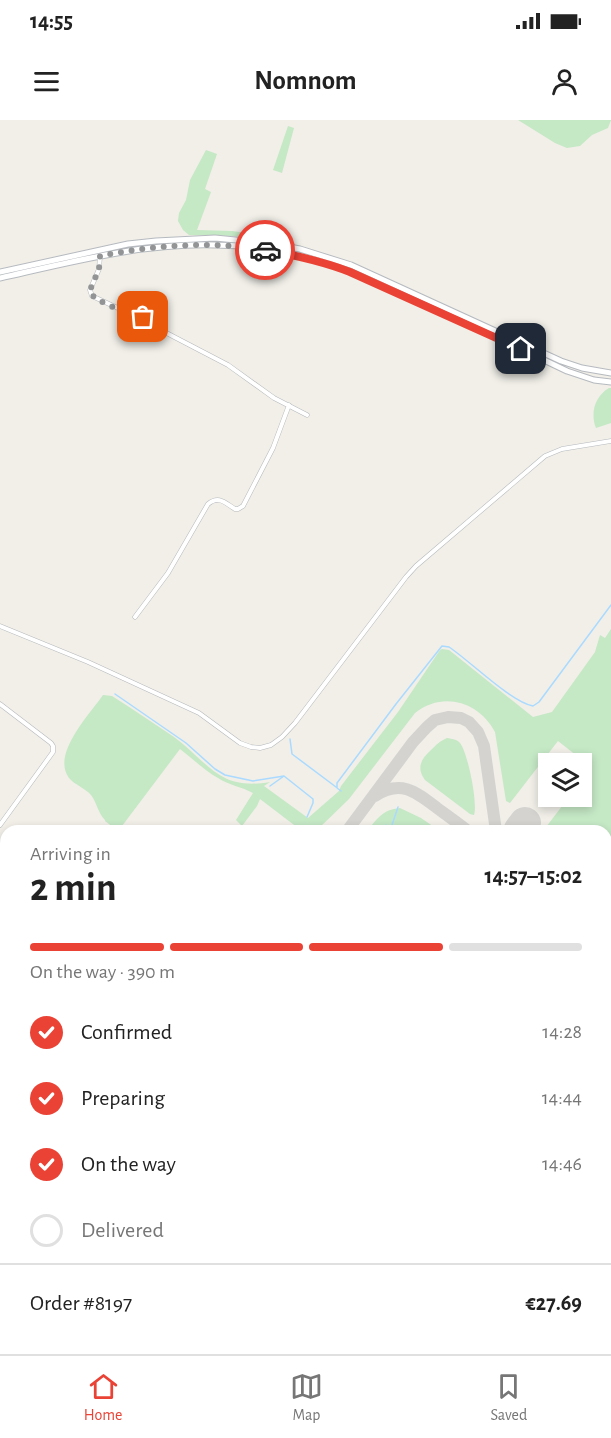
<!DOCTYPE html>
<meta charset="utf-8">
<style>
:root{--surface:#fff;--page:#f2f2f2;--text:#222;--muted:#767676;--line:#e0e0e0;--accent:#ea4335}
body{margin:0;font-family:"Alegreya Sans",sans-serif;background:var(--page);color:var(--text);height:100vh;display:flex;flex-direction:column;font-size:22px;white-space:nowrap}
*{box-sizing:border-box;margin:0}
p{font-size:20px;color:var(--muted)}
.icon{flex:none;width:33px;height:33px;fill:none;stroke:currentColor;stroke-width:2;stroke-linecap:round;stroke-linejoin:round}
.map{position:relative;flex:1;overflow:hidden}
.side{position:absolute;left:0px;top:705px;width:612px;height:530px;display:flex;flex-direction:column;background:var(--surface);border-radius:18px 18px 0 0;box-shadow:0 3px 9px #0003}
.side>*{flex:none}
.fabs{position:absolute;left:538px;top:633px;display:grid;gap:12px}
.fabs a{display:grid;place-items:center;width:54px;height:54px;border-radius:0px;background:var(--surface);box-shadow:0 3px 9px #0003;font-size:30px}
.pin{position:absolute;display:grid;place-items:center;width:51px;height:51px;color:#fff;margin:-26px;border-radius:12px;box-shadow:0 3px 9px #0006}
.courier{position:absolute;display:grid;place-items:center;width:60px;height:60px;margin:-30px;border:4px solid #ea4335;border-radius:50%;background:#fff;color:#222;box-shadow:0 2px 8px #0007}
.head em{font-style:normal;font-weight:600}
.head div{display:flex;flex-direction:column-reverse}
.head{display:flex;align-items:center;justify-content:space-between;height:102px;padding:0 30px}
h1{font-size:39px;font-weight:600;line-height:45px}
.bar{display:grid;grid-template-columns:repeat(4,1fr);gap:9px 6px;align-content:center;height:72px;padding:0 30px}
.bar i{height:8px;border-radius:4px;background:var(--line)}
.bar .active{background:var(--accent)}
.bar p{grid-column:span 4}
.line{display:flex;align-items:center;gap:15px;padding:0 30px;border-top:2px solid var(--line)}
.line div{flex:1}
ol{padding:0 30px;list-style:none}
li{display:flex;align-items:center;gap:18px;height:66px}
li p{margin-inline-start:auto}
li .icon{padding:6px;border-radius:50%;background:var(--accent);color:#fff;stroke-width:4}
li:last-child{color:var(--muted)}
li i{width:33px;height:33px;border:3px solid var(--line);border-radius:50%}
.status{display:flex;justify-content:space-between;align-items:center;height:42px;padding:0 30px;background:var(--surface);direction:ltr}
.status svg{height:16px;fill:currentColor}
header{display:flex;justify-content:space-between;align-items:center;height:78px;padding:0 30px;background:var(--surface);font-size:27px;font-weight:600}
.dock{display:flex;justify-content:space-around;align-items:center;height:84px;border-top:2px solid var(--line);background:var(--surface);font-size:16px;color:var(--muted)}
.dock a{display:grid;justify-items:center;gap:3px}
.dock .active{color:var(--accent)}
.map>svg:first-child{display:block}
.green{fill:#c5e8c5}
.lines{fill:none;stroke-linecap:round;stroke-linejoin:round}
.stream{stroke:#aadaff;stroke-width:1.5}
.taxiway{stroke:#d4d3d0;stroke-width:12}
.runway{stroke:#d4d3d0;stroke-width:32}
.minor-casing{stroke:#b5b8bc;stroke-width:5}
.secondary-casing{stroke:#b6babf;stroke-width:7}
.minor{stroke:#fff;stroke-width:4}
.secondary{stroke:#fff;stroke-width:5}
.done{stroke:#929495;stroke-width:6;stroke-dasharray:0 10.8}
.route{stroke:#ea4335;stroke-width:8}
</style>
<div class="status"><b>14:55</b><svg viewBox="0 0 49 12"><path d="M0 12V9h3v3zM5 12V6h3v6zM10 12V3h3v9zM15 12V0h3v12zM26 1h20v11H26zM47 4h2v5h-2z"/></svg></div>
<header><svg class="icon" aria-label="menu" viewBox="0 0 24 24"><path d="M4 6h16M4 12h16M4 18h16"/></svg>Nomnom<svg class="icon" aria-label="person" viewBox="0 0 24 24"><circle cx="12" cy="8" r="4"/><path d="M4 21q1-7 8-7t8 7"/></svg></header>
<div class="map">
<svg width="611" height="1234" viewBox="0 0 611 1234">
<rect width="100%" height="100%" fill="#f1efe8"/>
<path class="green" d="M 518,0 L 611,0 L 608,8 L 592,15 L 580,26 L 567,28 L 555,23 Z
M 288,6 L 294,8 L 282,53 L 273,50 Z
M 206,30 L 217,34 L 205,69 L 211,72 L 197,110 L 232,111 L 268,116 L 266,120 L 234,116 L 189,115 L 183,110 L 178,101 L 179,93 L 186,80 L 190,60 Z
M 609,268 L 611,268 L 611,303 L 596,308 C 590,293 595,276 609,268 Z
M 611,509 L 611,791 L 606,797 L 606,711 L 543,711 L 569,677 L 582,676 L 582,659 L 591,647 L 558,621 L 510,683 L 506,681 L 495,612 C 479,581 442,571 415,593 L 349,679 L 316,711 L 302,711 L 260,679 L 257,686 L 242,706 L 236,700 L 253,673 C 242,667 229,665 218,658 C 204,650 193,639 180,629 L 122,706 L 128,711 L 118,711 L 105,701 L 105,700 C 98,693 97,683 91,675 C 85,668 75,665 69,658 C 51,634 90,594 103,575 L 112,576 C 133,589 153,603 174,617 C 209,643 219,671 270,662 L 264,666 L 308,698 L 339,671 L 341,666 L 398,592 L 440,530 L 442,529 L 449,530 L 533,597 L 552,592 L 595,532 L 600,515 L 605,518 Z
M 447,618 C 452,619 457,619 460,623 C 468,633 478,684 474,695 L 470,694 L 425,660 C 416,648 421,639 431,630 C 436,625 440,621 447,618 Z
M 400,688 L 421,698 L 440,711 L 367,711 C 378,698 382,690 400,688 Z
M 6,1072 L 6,1136 L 0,1144 L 0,1080 Z
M 154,1229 L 154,1228 L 238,1229 L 234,1234 L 150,1234 Z"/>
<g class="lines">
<path class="stream" d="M 115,574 L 186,623 L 215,649 L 225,655 L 253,661 L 284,656
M 290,619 L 292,634 L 336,667
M 270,666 L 284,656 L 313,679 L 313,683 L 307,697
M 341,671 L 337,668 L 337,663 L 396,584 L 442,526 L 449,527 C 470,541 511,582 533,586 L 539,582 L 611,485
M 386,705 L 391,709
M 390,711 L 398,687
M 606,805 L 611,798
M 606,1059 L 611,1057
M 0,1110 L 6,1102
M 244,1234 L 248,1228
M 429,1234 L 432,1232"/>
<path class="taxiway" d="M 375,676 C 401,659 416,672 437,688 C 448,696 458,703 468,711
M 347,711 L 413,622 L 427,607 L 435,600 L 448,597 L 461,598 L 469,602 L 478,612 L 484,626 L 496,711
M 0,1053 L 6,1046
M 0,1171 L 6,1163
M 50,1234 L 51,1228"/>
<path class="runway" d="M 519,711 L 525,703
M 125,1234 L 129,1228"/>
<g class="minor-casing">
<path id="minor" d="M 100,136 L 99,149 L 90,170 L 92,176 L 122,190 L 146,199 L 157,208 L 228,245 L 274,278 L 307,295
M 135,497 L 168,453 L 208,384 C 219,375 225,383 235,389 L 238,389 L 243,386 L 273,328 L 289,285
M 0,506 L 88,542 L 199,593 L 240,623 L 251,627 L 260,628 L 271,625 L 282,617 L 295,603 L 406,457 L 416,446 L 545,336 L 562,329 L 611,321
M 0,584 L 51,623 L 53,626 L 53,632 L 0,705"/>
</g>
<g class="secondary-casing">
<path id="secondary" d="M 0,152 L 128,124 L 156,121 L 215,118 L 267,123 L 300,129 L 351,145 L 561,241 L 582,248 L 611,253
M 0,158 C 71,142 142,123 215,125 C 252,125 291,132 327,143 C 361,154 394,171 427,186 C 474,207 521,229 567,251 L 594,260 L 611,262"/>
</g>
<use href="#minor" class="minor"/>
<use href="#secondary" class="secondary"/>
</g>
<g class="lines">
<path class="done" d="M 143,197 C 128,193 100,184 90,173 L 90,170 L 99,149 L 100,136 C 155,125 210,121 265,130"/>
<path class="route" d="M 265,130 C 294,135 322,141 350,152 L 521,229"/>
</g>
</svg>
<div class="fabs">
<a><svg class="icon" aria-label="layers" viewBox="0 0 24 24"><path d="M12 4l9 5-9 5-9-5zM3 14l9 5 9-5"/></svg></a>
</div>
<div class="pin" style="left:143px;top:197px;background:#ea580c"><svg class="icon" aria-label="bag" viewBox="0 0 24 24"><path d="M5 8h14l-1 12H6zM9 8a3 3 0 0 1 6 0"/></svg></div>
<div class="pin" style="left:521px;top:229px;background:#1f2937"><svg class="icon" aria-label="home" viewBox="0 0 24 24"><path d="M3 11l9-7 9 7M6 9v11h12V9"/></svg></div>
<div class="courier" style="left:265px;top:130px"><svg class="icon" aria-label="car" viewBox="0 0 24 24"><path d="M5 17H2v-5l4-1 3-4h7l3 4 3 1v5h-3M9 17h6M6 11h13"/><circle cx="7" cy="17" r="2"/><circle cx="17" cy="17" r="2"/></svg></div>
<section class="side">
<div class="head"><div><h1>2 min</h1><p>Arriving in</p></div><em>14:57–15:02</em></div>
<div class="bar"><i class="active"></i><i class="active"></i><i class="active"></i><i></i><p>On the way · 390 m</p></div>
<ol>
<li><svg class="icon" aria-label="check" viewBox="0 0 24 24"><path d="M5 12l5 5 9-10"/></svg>Confirmed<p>14:28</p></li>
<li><svg class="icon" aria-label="check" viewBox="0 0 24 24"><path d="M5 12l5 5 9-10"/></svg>Preparing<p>14:44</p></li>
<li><svg class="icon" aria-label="check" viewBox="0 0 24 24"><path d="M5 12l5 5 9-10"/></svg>On the way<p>14:46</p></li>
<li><i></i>Delivered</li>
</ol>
<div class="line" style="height:78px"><div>Order #8197</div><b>€27.69</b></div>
</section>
</div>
<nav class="dock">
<a class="active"><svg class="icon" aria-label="home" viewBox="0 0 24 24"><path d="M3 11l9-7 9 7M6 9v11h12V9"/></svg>Home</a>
<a><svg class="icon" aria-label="map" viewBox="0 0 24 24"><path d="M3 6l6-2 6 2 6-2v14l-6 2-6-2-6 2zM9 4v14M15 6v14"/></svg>Map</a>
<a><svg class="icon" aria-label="saved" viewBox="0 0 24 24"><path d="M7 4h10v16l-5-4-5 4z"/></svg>Saved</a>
</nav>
